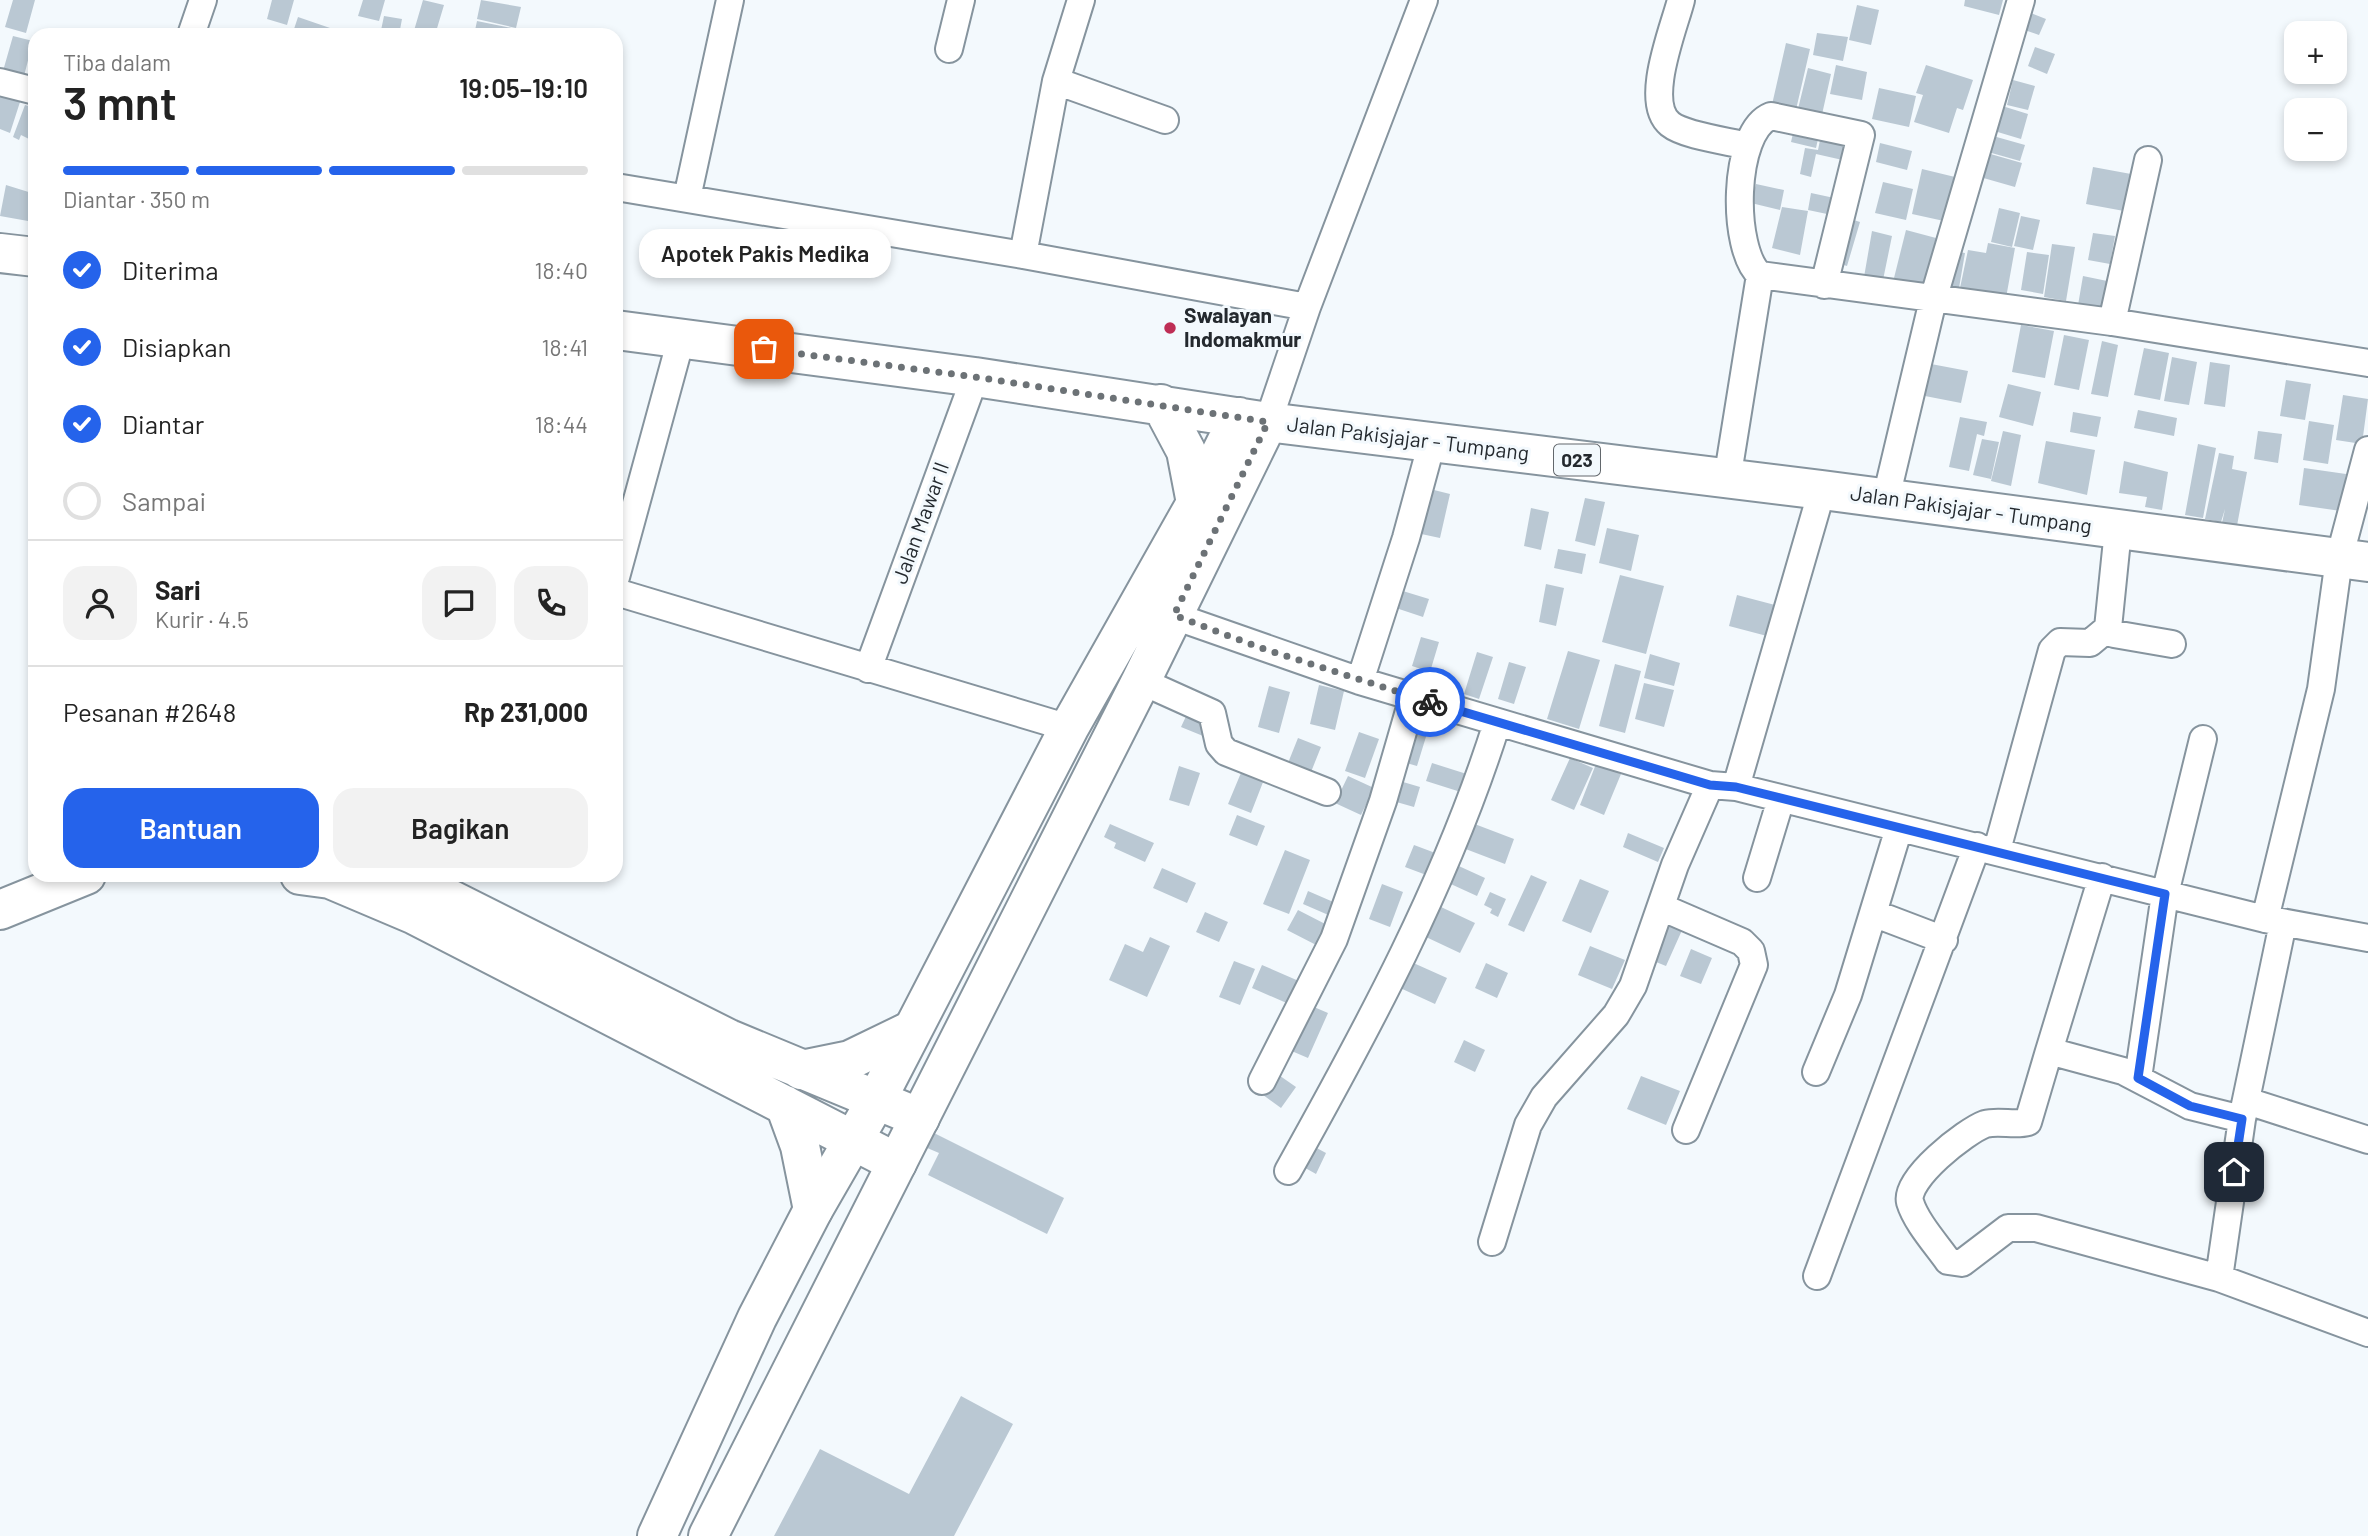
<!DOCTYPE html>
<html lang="id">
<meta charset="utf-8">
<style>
:root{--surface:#fff;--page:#f2f2f2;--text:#222;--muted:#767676;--line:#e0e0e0;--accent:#2563eb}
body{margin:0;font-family:Barlow,sans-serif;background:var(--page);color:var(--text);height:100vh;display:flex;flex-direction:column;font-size:26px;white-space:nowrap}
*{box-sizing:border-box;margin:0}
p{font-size:23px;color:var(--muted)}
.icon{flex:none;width:38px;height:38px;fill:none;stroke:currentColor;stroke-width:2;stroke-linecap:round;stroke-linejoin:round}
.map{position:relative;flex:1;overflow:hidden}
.side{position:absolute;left:28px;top:28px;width:595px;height:854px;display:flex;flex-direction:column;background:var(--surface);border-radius:21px;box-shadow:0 4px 10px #0003}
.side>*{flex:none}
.fabs{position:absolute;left:2284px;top:21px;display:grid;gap:14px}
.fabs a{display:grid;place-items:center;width:63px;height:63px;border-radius:14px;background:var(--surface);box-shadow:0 4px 10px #0003;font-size:35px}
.pin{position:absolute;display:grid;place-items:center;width:60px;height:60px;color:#fff;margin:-30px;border-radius:14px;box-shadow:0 4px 10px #0006}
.courier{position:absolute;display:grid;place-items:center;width:70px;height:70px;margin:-35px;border:5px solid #2563eb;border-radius:50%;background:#fff;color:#222;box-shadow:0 2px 9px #0007}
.bubble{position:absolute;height:49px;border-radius:21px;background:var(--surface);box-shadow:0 4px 10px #0003;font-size:23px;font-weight:600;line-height:49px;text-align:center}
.head em{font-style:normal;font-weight:600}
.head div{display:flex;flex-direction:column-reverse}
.head{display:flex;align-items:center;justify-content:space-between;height:119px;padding:0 35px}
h1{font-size:46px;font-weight:600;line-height:52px}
.bar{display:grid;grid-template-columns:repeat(4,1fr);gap:10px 7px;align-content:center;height:84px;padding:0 35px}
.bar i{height:9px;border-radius:5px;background:var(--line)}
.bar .selected{background:var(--accent)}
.bar p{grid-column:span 4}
.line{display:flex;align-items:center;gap:18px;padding:0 35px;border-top:2px solid var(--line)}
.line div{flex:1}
.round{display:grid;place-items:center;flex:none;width:74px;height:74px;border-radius:21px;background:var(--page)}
ol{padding:0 35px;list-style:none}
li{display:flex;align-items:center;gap:21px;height:77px}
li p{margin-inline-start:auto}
li .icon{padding:7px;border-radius:50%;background:var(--accent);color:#fff;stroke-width:4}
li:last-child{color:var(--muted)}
li i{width:38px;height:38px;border:4px solid var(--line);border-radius:50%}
.action{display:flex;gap:14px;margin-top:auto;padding:14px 35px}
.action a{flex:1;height:80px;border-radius:21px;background:var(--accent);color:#fff;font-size:28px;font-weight:600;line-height:80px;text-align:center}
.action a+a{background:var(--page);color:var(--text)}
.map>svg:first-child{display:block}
.building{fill:#bac8d3}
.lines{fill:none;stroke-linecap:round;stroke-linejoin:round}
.minor-casing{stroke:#86949e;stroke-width:30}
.primary-casing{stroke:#86949e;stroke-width:42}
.motorway-casing{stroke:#86949e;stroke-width:42}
.minor{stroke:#fff;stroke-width:26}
.primary{stroke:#fff;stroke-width:38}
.motorway{stroke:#fff;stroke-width:38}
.done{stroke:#6c7276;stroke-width:7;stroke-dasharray:0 12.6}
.route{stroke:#2563eb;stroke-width:9}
.poi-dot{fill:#be2e55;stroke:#f3f9fd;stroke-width:2.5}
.labels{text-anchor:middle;stroke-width:6;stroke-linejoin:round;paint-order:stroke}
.shield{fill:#f3f9fd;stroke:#62676c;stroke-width:2}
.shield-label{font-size:19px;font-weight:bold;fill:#24292e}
.poi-label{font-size:21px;font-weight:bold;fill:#24292e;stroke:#f3f9fd;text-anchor:start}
.street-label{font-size:21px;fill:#24292e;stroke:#f3f9fd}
</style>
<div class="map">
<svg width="2368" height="1536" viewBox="0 0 2368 1536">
<rect width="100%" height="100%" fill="#f3f9fd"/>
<path class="building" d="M 13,0 L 35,0 L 26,33 L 5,27 Z
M 272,0 L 294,0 L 287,25 L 267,19 Z
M 363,0 L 385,0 L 379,21 L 358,16 Z
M 423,0 L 444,5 L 435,35 L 413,34 Z
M 481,0 L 521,7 L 516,28 L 477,19 Z
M 1965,0 L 2003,0 L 1999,15 L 1964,6 Z
M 1857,5 L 1879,10 L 1871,45 L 1849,40 Z
M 2026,11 L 2046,19 L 2039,35 L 2019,28 Z
M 384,16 L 402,19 L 399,35 L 380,35 Z
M 298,17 L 330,28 L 328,35 L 292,35 Z
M 477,21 L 516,29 L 514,35 L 474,35 Z
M 1817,33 L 1848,37 L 1843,61 L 1813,55 Z
M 13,36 L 33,41 L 24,76 L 3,71 Z
M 1786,43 L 1810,49 L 1795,114 L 1771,109 Z
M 2035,47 L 2055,54 L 2047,74 L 2028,66 Z
M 1836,65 L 1867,72 L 1862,100 L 1830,94 Z
M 1926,65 L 1973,80 L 1963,110 L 1957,108 L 1949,133 L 1914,122 L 1923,95 L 1916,93 Z
M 1808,68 L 1831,74 L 1821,119 L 1797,113 Z
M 2013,80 L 2035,86 L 2028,110 L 2007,105 Z
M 1879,88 L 1916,96 L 1909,127 L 1872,119 Z
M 0,95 L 20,102 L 10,133 L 0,129 Z
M 25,105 L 35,108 L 35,123 L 29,139 L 21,135 L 19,140 L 13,137 Z
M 1999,105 L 2028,114 L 2021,139 L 1991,130 Z
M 1795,125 L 1820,130 L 1816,148 L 1791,142 Z
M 1822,130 L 1852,137 L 1847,161 L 1816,154 L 1811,177 L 1800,174 L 1805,148 L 1818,150 Z
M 1986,134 L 2025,145 L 2020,161 L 1981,150 Z
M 1880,143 L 1912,151 L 1907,170 L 1876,162 Z
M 1980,151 L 2022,163 L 2015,187 L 1973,175 Z
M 2093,167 L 2131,174 L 2124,211 L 2086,204 Z
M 1922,169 L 1955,177 L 1944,221 L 1912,214 Z
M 1883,182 L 1913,189 L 1906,220 L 1875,213 Z
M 1756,184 L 1784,190 L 1780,210 L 1751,203 Z
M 6,185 L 35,194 L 28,221 L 0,216 Z
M 1811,193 L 1839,199 L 1834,225 L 1825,223 L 1827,214 L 1808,210 Z
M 1782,207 L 1808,211 L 1800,255 L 1772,248 Z
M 1999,208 L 2020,213 L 2012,247 L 1991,242 Z
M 1838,215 L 1860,222 L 1847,266 L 1824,259 Z
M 2021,216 L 2040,220 L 2033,250 L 2014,246 Z
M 1906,230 L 1936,238 L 1923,289 L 1893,282 Z
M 1872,231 L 1892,236 L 1883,280 L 1864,277 Z
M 2093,233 L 2115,236 L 2110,264 L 2088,260 Z
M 1988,243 L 2015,248 L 2006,298 L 1960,288 L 1968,250 L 1986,253 Z
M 2052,244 L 2075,247 L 2066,301 L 2044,297 Z
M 1951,251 L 1965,253 L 1959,288 L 1945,285 Z
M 2027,252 L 2049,255 L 2043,294 L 2021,290 Z
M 2083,276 L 2112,282 L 2106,316 L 2077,311 Z
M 2021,325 L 2054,331 L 2045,378 L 2012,372 Z
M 2064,335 L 2089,340 L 2079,390 L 2054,385 Z
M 2102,341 L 2118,345 L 2108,397 L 2091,394 Z
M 2144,348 L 2169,353 L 2160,400 L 2134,395 Z
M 2172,357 L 2197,362 L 2189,405 L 2164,401 Z
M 2210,362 L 2230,365 L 2225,407 L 2204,404 Z
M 1931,364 L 1968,371 L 1961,403 L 1925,396 Z
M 2286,380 L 2311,384 L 2305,420 L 2280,416 Z
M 2008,384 L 2041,392 L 2033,426 L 1999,417 Z
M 2343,395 L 2368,399 L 2362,444 L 2336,440 Z
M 2138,410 L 2177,418 L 2174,436 L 2134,428 Z
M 2073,412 L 2101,417 L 2097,437 L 2070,432 Z
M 1960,417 L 1987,422 L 1984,436 L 1977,434 L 1969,471 L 1949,467 Z
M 2309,421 L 2334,425 L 2328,464 L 2303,460 Z
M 2003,431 L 2021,435 L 2011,486 L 1991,481 Z
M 2258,431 L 2282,434 L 2278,463 L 2254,459 Z
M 1982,439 L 1999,442 L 1991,479 L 1973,475 Z
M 2046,441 L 2095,450 L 2087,495 L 2038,483 Z
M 2198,444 L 2216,448 L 2203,518 L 2185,515 Z
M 2219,453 L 2234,456 L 2232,469 L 2247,472 L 2236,531 L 2221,528 L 2225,509 L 2221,522 L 2205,519 Z
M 2124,461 L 2168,472 L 2162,510 L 2145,507 L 2147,497 L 2119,493 Z
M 2304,468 L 2346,474 L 2341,511 L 2299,505 Z
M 1422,487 L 1450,494 L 1440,538 L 1412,532 Z
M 1585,498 L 1605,502 L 1595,546 L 1575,541 Z
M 1531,508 L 1549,512 L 1541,550 L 1524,546 Z
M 1607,528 L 1639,535 L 1631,571 L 1599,563 Z
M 1558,549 L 1586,554 L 1582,574 L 1554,568 Z
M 1620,575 L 1664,586 L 1646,654 L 1602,642 Z
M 1546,584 L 1564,588 L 1556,626 L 1539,622 Z
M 1393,588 L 1429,599 L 1423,617 L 1387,605 Z
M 1737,595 L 1775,605 L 1767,636 L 1729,626 Z
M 1421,637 L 1439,642 L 1430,672 L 1412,666 Z
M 1568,651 L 1600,660 L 1579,729 L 1547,719 Z
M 1477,652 L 1493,657 L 1479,699 L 1464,694 Z
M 1650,654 L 1680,663 L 1674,686 L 1644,678 Z
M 1509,662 L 1526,667 L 1514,704 L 1498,699 Z
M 1615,664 L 1641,671 L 1625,733 L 1599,726 Z
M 1644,683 L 1674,690 L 1664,727 L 1635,719 Z
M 1319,685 L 1344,691 L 1335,730 L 1310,724 Z
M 1269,686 L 1290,692 L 1279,733 L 1258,727 Z
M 1188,712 L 1214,723 L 1208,738 L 1181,727 Z
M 1409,720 L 1429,727 L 1417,766 L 1396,760 Z
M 1359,732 L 1379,739 L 1365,778 L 1345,771 Z
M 1298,738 L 1321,747 L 1307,782 L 1284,773 Z
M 1570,758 L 1593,768 L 1574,810 L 1551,800 Z
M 1432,763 L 1473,776 L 1467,794 L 1426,781 Z
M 1596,764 L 1621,774 L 1604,815 L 1580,805 Z
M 1179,766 L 1200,773 L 1189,806 L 1169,800 Z
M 1243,768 L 1265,777 L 1251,813 L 1228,804 Z
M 1348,776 L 1374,788 L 1361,815 L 1335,803 Z
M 1393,779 L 1420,787 L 1414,807 L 1386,799 Z
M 1237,815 L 1265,826 L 1257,846 L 1229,835 Z
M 1472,823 L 1514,839 L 1505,864 L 1463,848 Z
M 1110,824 L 1154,843 L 1145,862 L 1114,848 L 1116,843 L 1104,837 Z
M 1628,833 L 1664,848 L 1658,862 L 1623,847 Z
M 1414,845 L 1438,854 L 1429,876 L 1405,867 Z
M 1285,850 L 1310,860 L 1289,914 L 1263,904 Z
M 1450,862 L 1485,878 L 1477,896 L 1442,880 Z
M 1162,868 L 1196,883 L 1187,903 L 1153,888 Z
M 1531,875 L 1547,882 L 1524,932 L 1508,925 Z
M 1580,879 L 1609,891 L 1591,933 L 1562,921 Z
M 1382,884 L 1403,892 L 1390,927 L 1369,919 Z
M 1308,891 L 1338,904 L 1333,917 L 1303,904 Z
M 1490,892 L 1506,899 L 1498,917 L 1490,913 L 1492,909 L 1484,905 Z
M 1441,907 L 1475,923 L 1460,953 L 1426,937 Z
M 1298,910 L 1333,928 L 1322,948 L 1287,930 Z
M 1205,912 L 1228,922 L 1219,942 L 1196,932 Z
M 1664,919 L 1683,928 L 1666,966 L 1646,958 Z
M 1150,937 L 1170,946 L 1147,997 L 1109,980 L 1125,944 L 1143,952 Z
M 1590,946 L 1625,960 L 1612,989 L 1578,975 Z
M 1691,949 L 1712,958 L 1701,984 L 1680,976 Z
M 1234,961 L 1255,969 L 1240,1005 L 1219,997 Z
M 1409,961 L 1447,978 L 1435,1004 L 1398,987 Z
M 1486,963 L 1508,973 L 1497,998 L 1475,988 Z
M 1262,965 L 1308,985 L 1298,1008 L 1252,988 Z
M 1307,1004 L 1328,1013 L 1308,1058 L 1287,1049 Z
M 1464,1040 L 1485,1050 L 1475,1072 L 1454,1062 Z
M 1273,1071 L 1296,1087 L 1281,1108 L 1259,1092 Z
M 1641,1076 L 1680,1091 L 1666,1125 L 1627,1109 Z
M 932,1132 L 1064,1198 L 1047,1234 L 928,1175 L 939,1153 L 925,1147 Z
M 1311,1145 L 1326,1153 L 1316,1174 L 1300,1165 Z
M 961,1396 L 1013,1424 L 954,1536 L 774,1536 L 820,1449 L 909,1494 Z"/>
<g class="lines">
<g class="minor-casing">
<path id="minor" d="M 1681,0 C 1674,28 1643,102 1670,124 C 1685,136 1728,141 1748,146
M 191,35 L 203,0
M 949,49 L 961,0
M 1056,81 L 1165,120
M 0,82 L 35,91
M 616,187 L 1023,255 L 1307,307
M 687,198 L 730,0
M 1023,255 L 1056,81 L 1081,0
M 1760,275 L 2112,322 L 2368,363
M 2112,322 L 2148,160
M 1268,422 L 1307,307 L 1424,0
M 1727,480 L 1760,275 C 1731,250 1732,131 1771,116 L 1861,135 L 1824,285
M 1886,498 L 1933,300 L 2021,0
M 2118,530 L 2108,628 L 2114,634 L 2172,644
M 616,577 L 681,339
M 616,592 L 1069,728
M 1174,616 L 1360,681 L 1710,785 L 1736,787 L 2265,919 L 2368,938
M 868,669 L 975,377
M 1141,681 L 1212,713 L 1219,744 L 1226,752 L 1327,792
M 1360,681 L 1406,538 L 1432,442
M 1736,787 L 1822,490
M 1997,850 L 2052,650 L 2060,642 L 2090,643 L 2108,628
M 2102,877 L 2049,1051 L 2123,1071 L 2190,1106 L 2242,1119
M 1757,878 L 1781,799
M 1661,907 L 1742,942 L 1751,951 L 1754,965 L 1686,1130
M 1873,913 L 1944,940
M 2265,919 L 2321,689 L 2339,559 L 2368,450
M 2049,1051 L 2028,1122 C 2014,1126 2000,1120 1985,1124 C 1966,1131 1904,1179 1910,1202 C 1916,1222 1936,1244 1948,1261 L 1962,1263 L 2008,1228 L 2036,1228 L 2219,1278 L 2368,1333
M 1816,1072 L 1848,995 L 1899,828
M 2138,1078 L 2165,894 L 2203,739
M 1262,1081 L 1334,939 L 1383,801 L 1413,697
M 2247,1101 L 2368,1140
M 1288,1171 C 1369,1026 1447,882 1497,723
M 1492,1242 L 1528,1125 L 1544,1097 L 1616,1015 L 1633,986 L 1675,865 L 1710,785
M 1817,1276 L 1977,846
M 2219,1278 L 2242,1119 L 2283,923"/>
</g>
<g class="primary-casing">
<path id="primary" d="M 0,253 L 35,257
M 616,330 L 975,377 L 1268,422 L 1822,490 L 2368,562
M 1161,404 L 1186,451 L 1196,503
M 657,1536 L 757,1318 L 813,1210 L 877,1099 L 1069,728 L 1196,503 L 1239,417
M 708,1536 L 1141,681 L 1268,422"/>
</g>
<g class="motorway-casing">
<path id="motorway" d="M 300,875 L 330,879 L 415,915 L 897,1163
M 402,875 L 729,1039 L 920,1118
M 0,910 L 86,875
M 801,1070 L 850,1060 L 912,1030
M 785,1105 L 800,1146 L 813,1210"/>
</g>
<use href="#minor" class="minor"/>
<use href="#primary" class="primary"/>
<use href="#motorway" class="motorway"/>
</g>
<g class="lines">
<path class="done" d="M 764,349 L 975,377 L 1268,422 L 1174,615 L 1258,647 L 1430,702"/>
<path class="route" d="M 1430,702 L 1710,785 L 1736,787 L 2165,894 L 2138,1078 L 2190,1106 L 2242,1119 L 2234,1172"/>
</g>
<circle class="poi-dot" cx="1170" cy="328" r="7"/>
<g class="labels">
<rect class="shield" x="1554" y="444.5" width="46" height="31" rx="5"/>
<g class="shield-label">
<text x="1577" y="467">023</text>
</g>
<g class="poi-label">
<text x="1184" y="323">Swalayan<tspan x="1184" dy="24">Indomakmur</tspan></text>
</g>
<g class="street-label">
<text transform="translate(1408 439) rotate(7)" y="7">Jalan Pakisjajar - Tumpang</text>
<text transform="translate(1971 510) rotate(8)" y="7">Jalan Pakisjajar - Tumpang</text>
<text transform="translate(921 523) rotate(-70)" y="7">Jalan Mawar II</text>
</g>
</g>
</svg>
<div class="fabs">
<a>+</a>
<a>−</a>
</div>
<div class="pin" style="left:764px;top:349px;background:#ea580c"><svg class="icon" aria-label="bag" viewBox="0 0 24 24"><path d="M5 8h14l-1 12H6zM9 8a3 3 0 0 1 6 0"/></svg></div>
<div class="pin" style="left:2234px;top:1172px;background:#1f2937"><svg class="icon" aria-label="home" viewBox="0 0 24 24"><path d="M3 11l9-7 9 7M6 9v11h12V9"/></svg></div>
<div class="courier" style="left:1430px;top:702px"><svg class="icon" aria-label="bike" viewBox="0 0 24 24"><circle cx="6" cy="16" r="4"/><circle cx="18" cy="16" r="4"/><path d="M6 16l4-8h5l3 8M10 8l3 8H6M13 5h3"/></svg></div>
<div class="bubble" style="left:639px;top:229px;width:252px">Apotek Pakis Medika</div>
<section class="side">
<div class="head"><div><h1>3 mnt</h1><p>Tiba dalam</p></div><em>19:05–19:10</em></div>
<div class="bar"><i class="selected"></i><i class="selected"></i><i class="selected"></i><i></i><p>Diantar · 350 m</p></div>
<ol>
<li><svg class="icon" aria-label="check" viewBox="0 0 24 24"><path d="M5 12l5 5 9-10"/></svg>Diterima<p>18:40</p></li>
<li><svg class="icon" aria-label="check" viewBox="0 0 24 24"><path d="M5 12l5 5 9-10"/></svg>Disiapkan<p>18:41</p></li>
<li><svg class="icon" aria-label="check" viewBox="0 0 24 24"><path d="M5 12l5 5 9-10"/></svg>Diantar<p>18:44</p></li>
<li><i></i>Sampai</li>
</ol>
<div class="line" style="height:126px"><a class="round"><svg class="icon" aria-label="person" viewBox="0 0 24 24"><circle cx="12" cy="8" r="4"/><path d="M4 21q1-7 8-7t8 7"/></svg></a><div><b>Sari</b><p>Kurir · 4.5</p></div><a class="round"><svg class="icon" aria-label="chat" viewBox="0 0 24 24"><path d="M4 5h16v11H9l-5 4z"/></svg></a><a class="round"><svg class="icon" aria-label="phone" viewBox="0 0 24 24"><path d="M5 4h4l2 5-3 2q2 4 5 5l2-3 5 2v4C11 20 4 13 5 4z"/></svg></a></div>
<div class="line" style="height:91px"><div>Pesanan #2648</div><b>Rp 231,000</b></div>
<div class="action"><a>Bantuan</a><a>Bagikan</a></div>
</section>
</div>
